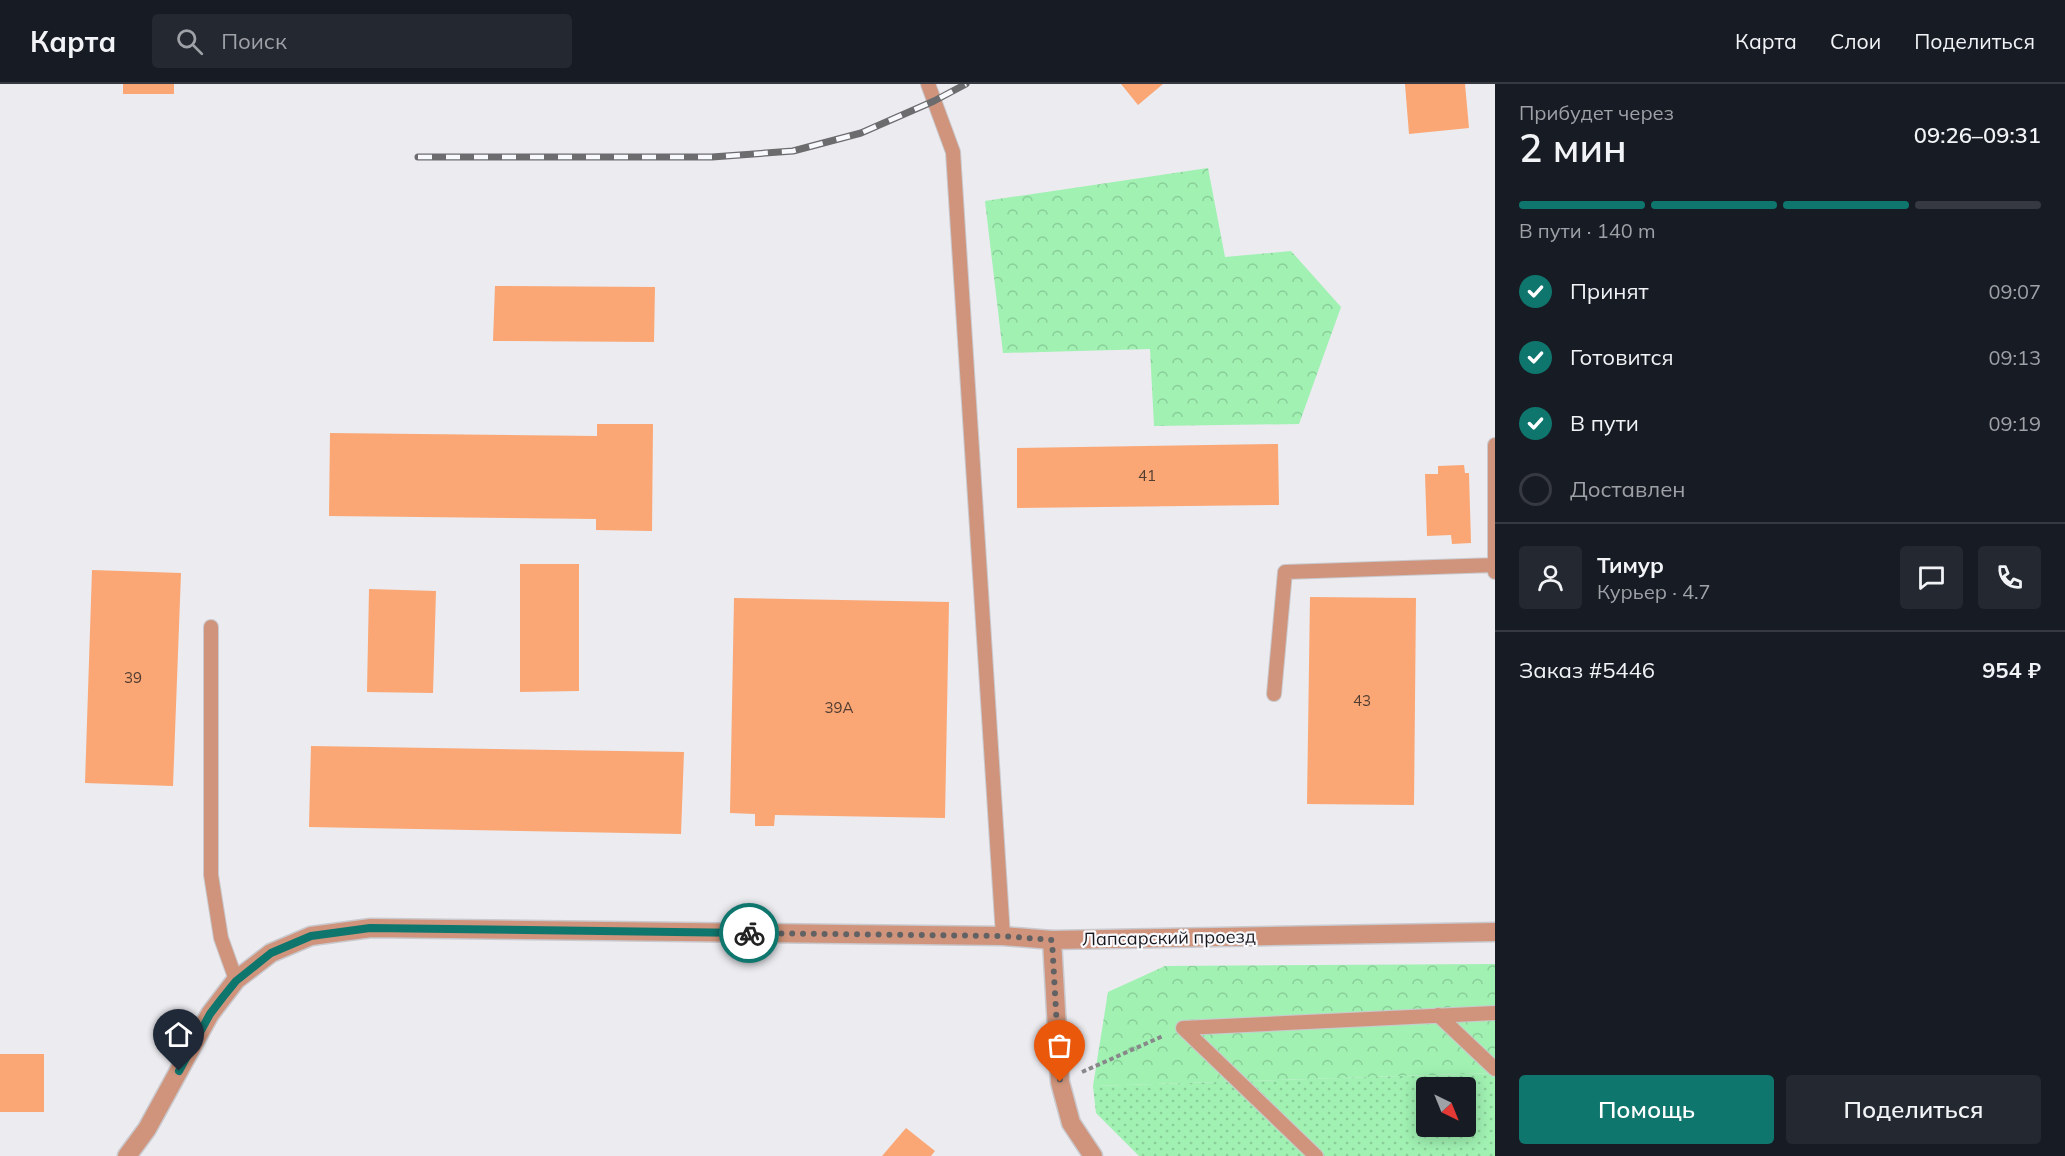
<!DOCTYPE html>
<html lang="ru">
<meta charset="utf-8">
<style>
:root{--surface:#171b24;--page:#242831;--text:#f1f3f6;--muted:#9ea1a6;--line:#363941;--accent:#0f766e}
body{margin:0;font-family:Mulish,sans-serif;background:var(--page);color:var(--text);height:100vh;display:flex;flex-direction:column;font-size:22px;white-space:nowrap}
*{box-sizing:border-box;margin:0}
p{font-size:20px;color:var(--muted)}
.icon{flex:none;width:33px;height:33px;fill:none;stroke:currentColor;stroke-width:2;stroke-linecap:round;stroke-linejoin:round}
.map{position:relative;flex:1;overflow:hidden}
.sheet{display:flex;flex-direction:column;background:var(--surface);width:570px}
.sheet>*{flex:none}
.needle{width:39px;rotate:137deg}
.tools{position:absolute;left:1416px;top:993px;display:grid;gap:12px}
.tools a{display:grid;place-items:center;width:60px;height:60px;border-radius:6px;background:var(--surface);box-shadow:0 3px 15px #0003;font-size:30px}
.pin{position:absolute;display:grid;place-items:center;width:51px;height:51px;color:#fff;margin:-62px -26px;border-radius:50% 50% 50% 0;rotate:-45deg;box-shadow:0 0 6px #0007}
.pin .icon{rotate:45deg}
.courier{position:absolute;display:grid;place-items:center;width:60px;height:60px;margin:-30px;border:4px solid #0f766e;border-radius:50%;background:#fff;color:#222;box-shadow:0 2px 8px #0007}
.summary em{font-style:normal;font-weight:600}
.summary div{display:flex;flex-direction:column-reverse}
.summary{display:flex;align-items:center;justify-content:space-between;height:102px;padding:0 24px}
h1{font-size:39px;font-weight:600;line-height:45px}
.bar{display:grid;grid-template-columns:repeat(4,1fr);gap:9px 6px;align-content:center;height:72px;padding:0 24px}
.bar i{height:8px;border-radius:4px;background:var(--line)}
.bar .current{background:var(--accent)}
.bar p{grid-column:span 4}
.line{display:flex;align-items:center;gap:15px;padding:0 24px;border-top:2px solid var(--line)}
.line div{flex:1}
.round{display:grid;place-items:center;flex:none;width:63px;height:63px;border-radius:6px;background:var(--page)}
ol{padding:0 24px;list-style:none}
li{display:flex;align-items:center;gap:18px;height:66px}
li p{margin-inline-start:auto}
li .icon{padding:6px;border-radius:50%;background:var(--accent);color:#fff;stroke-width:4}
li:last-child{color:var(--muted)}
li i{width:33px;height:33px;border:3px solid var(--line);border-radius:50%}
.button{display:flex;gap:12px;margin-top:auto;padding:12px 24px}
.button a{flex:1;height:69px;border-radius:6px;background:var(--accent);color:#fff;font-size:24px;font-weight:600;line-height:69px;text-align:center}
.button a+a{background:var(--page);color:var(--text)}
header{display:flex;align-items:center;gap:36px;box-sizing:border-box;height:84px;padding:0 30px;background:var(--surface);border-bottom:2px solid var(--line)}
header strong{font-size:28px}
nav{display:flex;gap:33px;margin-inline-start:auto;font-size:21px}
.search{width:420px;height:54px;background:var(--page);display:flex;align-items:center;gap:15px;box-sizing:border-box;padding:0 21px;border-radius:6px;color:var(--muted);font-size:22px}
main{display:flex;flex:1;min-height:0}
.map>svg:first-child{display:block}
.forest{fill:url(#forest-crowns)}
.garden{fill:url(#garden-dots);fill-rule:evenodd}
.building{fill:#faa775}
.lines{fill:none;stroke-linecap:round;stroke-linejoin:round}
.service-casing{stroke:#c9c9ce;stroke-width:16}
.minor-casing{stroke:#c9c9ce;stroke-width:21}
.tertiary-casing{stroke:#c9c9ce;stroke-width:21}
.path{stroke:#88888b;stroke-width:4;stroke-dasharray:4.5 3;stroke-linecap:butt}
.service{stroke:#cf947b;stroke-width:14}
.minor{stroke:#cf947b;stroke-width:18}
.tertiary{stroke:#cf947b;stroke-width:18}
.rail-casing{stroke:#6c6c6f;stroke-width:7}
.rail{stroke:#f8f9fd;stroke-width:4.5;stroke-dasharray:14;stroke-linecap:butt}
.done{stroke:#626265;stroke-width:6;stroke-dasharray:0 10.8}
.route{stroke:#0f766e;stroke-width:8}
.labels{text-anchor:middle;stroke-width:4.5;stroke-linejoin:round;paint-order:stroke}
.number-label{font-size:15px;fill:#503c31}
.street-label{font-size:18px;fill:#18181a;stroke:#f8f9fd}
</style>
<header>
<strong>Карта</strong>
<div class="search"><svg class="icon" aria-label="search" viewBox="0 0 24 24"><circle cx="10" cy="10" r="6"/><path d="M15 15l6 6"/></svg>Поиск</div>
<nav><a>Карта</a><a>Слои</a><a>Поделиться</a></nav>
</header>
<main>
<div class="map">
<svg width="1495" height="1072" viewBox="0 0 1495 1072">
<defs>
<pattern id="forest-crowns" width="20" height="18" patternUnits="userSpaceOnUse" patternTransform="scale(1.5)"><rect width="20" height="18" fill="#a0f1b2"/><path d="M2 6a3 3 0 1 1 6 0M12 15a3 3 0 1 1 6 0" fill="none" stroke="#89ce98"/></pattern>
<pattern id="garden-dots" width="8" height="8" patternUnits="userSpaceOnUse" patternTransform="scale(1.5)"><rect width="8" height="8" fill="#a0f1b2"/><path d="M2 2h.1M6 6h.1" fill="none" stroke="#89ce98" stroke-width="1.8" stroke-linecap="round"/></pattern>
</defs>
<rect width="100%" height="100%" fill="#ebebf0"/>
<path class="forest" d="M 1208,84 L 1225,173 L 1291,167 L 1341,223 L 1299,340 L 1154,342 L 1150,265 L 1003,269 L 985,117 Z
M 1495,880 L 1495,989 L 1093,1002 L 1108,908 L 1165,882 Z"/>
<path class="garden" d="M 1495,989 L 1495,1072 L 1139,1072 L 1096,1029 L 1093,1002 ZM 1426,1004 L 1466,1004 L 1466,1042 L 1426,1042 Z"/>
<path class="building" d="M 123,0 L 174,0 L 174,10 L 123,10 Z
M 1121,0 L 1163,0 L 1138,21 Z
M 1405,0 L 1465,0 L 1469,44 L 1409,50 Z
M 495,202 L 655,203 L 654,258 L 493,257 Z
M 597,340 L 653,340 L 652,447 L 596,446 L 596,435 L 329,432 L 330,349 L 597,352 Z
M 1278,360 L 1279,421 L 1017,424 L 1017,364 Z
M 1464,381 L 1465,389 L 1469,389 L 1471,459 L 1452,460 L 1451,451 L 1427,452 L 1425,390 L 1438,390 L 1438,382 Z
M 520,480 L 579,480 L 579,607 L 520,608 Z
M 92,486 L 181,489 L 173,702 L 85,699 Z
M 369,505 L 436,507 L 433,609 L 367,608 Z
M 1310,513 L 1416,514 L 1414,721 L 1307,720 Z
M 734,514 L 949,518 L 945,734 L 775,731 L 774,742 L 755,742 L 755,730 L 730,729 Z
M 311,662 L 684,668 L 681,750 L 309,743 Z
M 0,970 L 44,970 L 44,1028 L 0,1028 Z
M 906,1044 L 935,1067 L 931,1072 L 882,1072 Z"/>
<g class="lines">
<g class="service-casing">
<path id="service" d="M 928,0 L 953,68 L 1003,852
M 1495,488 L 1495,361
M 211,543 L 211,791 L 221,854 L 236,896
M 1274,610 L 1285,488 L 1495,481
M 1438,931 L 1495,985
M 1183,944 L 1495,929
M 1183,944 L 1316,1072"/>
</g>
<g class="minor-casing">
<path id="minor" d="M 1052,856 L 1060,998 L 1071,1039 L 1093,1072"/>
</g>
<g class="tertiary-casing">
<path id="tertiary" d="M 127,1072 L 147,1045 L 210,930 L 236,896 L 271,869 L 311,852 L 371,844 L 1003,852 L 1052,856 L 1495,848"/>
</g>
<path class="path" d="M 1082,988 L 1163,952"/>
<use href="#service" class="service"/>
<use href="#minor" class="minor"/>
<use href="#tertiary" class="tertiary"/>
<g class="rail-casing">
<path id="rail" d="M 418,73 L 712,73 L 793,67 L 861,49 L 934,17 L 966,0"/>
</g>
<use href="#rail" class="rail"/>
</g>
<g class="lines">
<path class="done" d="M 749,849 L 1003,852 L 1052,856 L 1060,998"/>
<path class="route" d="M 179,987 L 210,930 L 223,913 L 236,897 L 271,869 L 311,852 L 370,844 L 749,849"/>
</g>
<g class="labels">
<g class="number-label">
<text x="1147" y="397">41</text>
<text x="133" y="599">39</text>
<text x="1362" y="622">43</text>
<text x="839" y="629">39А</text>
</g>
<g class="street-label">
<text transform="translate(1169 854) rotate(-1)" y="6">Лапсарский проезд</text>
</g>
</g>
</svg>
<div class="tools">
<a><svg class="needle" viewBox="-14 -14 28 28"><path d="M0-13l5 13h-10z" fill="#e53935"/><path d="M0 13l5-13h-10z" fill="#9ea1a6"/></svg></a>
</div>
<div class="pin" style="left:1060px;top:998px;background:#ea580c"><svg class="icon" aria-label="bag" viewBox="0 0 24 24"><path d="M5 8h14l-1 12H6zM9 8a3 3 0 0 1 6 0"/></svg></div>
<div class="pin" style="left:179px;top:987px;background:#1f2937"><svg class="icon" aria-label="home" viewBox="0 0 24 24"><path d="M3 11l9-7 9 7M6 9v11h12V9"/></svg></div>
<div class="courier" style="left:749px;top:849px"><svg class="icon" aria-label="bike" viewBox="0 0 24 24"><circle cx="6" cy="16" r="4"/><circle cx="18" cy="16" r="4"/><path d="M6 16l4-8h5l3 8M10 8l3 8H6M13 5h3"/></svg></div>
</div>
<section class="sheet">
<div class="summary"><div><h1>2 мин</h1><p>Прибудет через</p></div><em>09:26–09:31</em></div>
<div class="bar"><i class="current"></i><i class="current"></i><i class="current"></i><i></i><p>В пути · 140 m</p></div>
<ol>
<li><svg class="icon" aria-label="check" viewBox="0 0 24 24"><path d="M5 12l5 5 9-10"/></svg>Принят<p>09:07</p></li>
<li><svg class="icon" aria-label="check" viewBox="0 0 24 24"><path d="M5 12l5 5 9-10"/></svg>Готовится<p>09:13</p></li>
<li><svg class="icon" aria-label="check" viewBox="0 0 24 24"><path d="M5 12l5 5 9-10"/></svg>В пути<p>09:19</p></li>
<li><i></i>Доставлен</li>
</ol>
<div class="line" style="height:108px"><a class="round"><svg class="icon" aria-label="person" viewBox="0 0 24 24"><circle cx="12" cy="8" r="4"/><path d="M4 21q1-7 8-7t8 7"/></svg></a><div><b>Тимур</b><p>Курьер · 4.7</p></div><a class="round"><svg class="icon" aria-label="chat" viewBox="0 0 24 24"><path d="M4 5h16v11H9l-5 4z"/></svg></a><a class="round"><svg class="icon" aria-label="phone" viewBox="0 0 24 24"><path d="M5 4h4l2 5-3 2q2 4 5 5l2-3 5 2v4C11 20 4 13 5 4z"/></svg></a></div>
<div class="line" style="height:78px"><div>Заказ #5446</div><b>954 ₽</b></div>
<div class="button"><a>Помощь</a><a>Поделиться</a></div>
</section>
</main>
